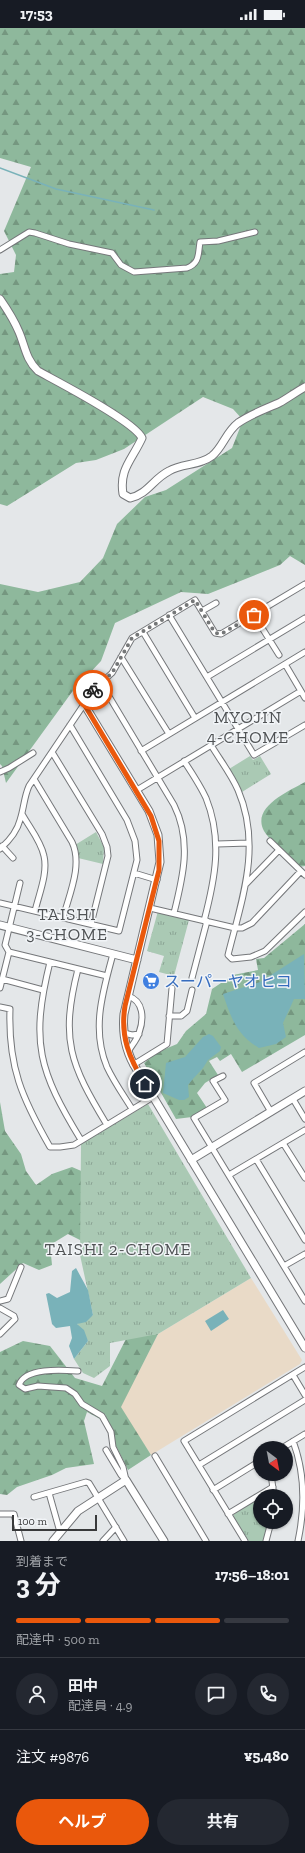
<!DOCTYPE html>
<html lang="ja">
<meta charset="utf-8">
<style>
:root{--surface:#171b24;--page:#242831;--text:#f1f3f6;--muted:#9ea1a6;--line:#363941;--accent:#ea580c}
body{margin:0;font-family:"Zilla Slab","Noto Sans JP",serif;background:var(--page);color:var(--text);height:100vh;display:flex;flex-direction:column;font-size:15px;white-space:nowrap}
*{box-sizing:border-box;margin:0}
p{font-size:13px;color:var(--muted)}
.icon{flex:none;width:22px;height:22px;fill:none;stroke:currentColor;stroke-width:2;stroke-linecap:round;stroke-linejoin:round}
.map{position:relative;height:1513px;overflow:hidden}
.drawer{display:flex;flex-direction:column;background:var(--surface);flex:1}
.drawer>*{flex:none}
.needle{width:26px;rotate:148deg}
.controls{position:absolute;left:253px;top:1413px;display:grid;gap:8px}
.controls a{display:grid;place-items:center;width:40px;height:40px;border-radius:50%;background:var(--surface);box-shadow:0 1px 3px #0004;font-size:20px}
.scale{position:absolute;left:12px;bottom:10px;width:85px;box-sizing:border-box;padding-left:4px;border:2px solid #393a3b;border-top:0;font-size:11px;line-height:14px;white-space:nowrap;color:#393a3b;-webkit-text-stroke:3px #f1f4f7;paint-order:stroke}
.pin{position:absolute;display:grid;place-items:center;width:34px;height:34px;color:#fff;margin:-17px;border:2px solid #fff;border-radius:50%;box-shadow:0 1px 4px #0007}
.courier{position:absolute;display:grid;place-items:center;width:40px;height:40px;margin:-20px;border:3px solid #ea580c;border-radius:50%;background:#fff;color:#222;box-shadow:0 1px 5px #0007}
.overview em{font-style:normal;font-weight:700}
.overview div{display:flex;flex-direction:column-reverse}
.overview{display:flex;align-items:center;justify-content:space-between;height:68px;padding:0 16px}
h1{font-size:26px;font-weight:700;line-height:30px}
.bar{display:grid;grid-template-columns:repeat(4,1fr);gap:6px 4px;align-content:center;height:48px;padding:0 16px}
.bar i{height:5px;border-radius:3px;background:var(--line)}
.bar .active{background:var(--accent)}
.bar p{grid-column:span 4}
.line{display:flex;align-items:center;gap:10px;padding:0 16px;border-top:1px solid var(--line)}
.line div{flex:1}
.round{display:grid;place-items:center;flex:none;width:42px;height:42px;border-radius:21px;background:var(--page)}
.button{display:flex;gap:8px;margin-top:auto;padding:8px 16px}
.button a{flex:1;height:46px;border-radius:24px;background:var(--accent);color:#fff;font-size:16px;font-weight:700;line-height:46px;text-align:center}
.button a+a{background:var(--page);color:var(--text)}
.status{display:flex;justify-content:space-between;align-items:center;height:28px;padding:0 20px;background:var(--surface);direction:ltr}
.status svg{height:11px;fill:currentColor}
.map>svg:first-child{display:block}
.education{fill:#e9dac7}
.forest{fill:url(#forest-firs)}
.park{fill:url(#park-tufts)}
.water{fill:#79b2b9}
.lines{fill:none;stroke-linecap:round;stroke-linejoin:round}
.stream{stroke:#79b2b9;stroke-width:1.5}
.street-casing{stroke:#75777a;stroke-width:7}
.secondary-casing{stroke:#75777a;stroke-width:9}
.street{stroke:#fff;stroke-width:5}
.secondary{stroke:#fff;stroke-width:7}
.done{stroke:#757778;stroke-width:4;stroke-dasharray:0 7.2}
.route{stroke:#ea580c;stroke-width:5}
.labels{text-anchor:middle;stroke-width:3;stroke-linejoin:round;paint-order:stroke}
.shop-label{font-size:16px;fill:#366cbe;stroke:#f1f4f7;text-anchor:start}
.neighbourhood-label{font-size:17px;letter-spacing:1px;fill:#505355;stroke:#f1f4f7}
</style>
<div class="status"><b>17:53</b><svg viewBox="0 0 49 12"><path d="M0 12V9h3v3zM5 12V6h3v6zM10 12V3h3v9zM15 12V0h3v12zM26 1h20v11H26zM47 4h2v5h-2z"/></svg></div>
<div class="map">
<svg width="305" height="1513" viewBox="0 0 305 1513">
<defs>
<pattern id="forest-firs" width="22" height="20" patternUnits="userSpaceOnUse"><rect width="22" height="20" fill="#8eb89c"/><path d="M5 1l3.5 6h-7zM16 11l3.5 6h-7z" fill="#759780"/></pattern>
<pattern id="park-tufts" width="24" height="20" patternUnits="userSpaceOnUse"><rect width="24" height="20" fill="#aac9b4"/><path d="M3 7l-1-3M5 7V3M7 7l1-3M15 17l-1-3M17 17v-4M19 17l1-3" fill="none" stroke="#8ba494"/></pattern>
</defs>
<rect width="100%" height="100%" fill="#e4e7e9"/>
<path class="education" d="M 251,1250 L 302,1332 L 300,1336 L 151,1427 L 120,1380 L 158,1306 Z"/>
<path class="forest" d="M 0,0 L 305,0 L 305,537 L 290,528 L 280,537 L 208,566 L 181,564 L 115,595 L 101,633 L 72,664 L 6,755 L 2,738 L 0,736 L 0,556 L 38,564 L 80,554 L 103,530 L 117,496 L 145,469 L 166,462 L 232,420 L 243,392 L 233,381 L 203,369 L 124,421 L 96,432 L 76,435 L 7,478 L 0,476 L 0,246 L 14,244 L 16,227 L 4,203 L 31,139 L 0,130 Z
M 305,754 L 305,838 L 299,839 C 290,830 270,813 264,803 C 251,779 289,763 305,754 Z
M 305,896 L 305,1007 L 242,1044 L 231,1026 L 220,1033 L 217,1029 L 209,1033 L 218,1047 L 205,1055 L 197,1065 L 207,1080 L 192,1089 L 176,1091 L 144,1035 L 158,1024 L 177,1016 L 186,1003 L 206,986 L 212,961 L 233,947 L 258,942 L 256,931 L 264,930 Z
M 0,1074 L 5,1103 L 21,1126 L 26,1143 L 36,1157 L 52,1146 L 72,1139 L 86,1145 L 88,1216 L 68,1206 L 50,1217 L 52,1237 L 39,1242 L 23,1235 L 0,1256 Z
M 158,1306 L 121,1379 L 151,1427 L 128,1442 L 116,1418 L 113,1407 L 105,1386 L 100,1391 L 87,1384 L 84,1393 L 94,1436 L 66,1440 L 52,1447 L 17,1459 L 7,1467 L 0,1466 L 0,1324 L 23,1313 L 50,1318 L 75,1350 L 102,1358 L 127,1309 Z"/>
<path class="park" d="M 250,728 L 253,732 L 260,728 L 271,746 L 242,764 L 229,741 Z
M 96,804 L 104,819 L 103,836 L 78,830 L 75,817 Z
M 158,883 L 189,892 L 174,948 L 159,944 L 164,928 L 147,923 Z
M 148,1076 L 251,1250 L 158,1306 L 110,1315 L 110,1338 L 94,1350 L 83,1345 L 74,1331 L 88,1313 L 77,1296 L 93,1287 L 80,1227 L 81,1116 Z
M 260,1469 L 260,1494 L 269,1494 L 264,1513 L 249,1513 L 233,1489 L 234,1485 Z"/>
<path class="water" d="M 304,926 L 305,971 L 294,971 L 283,995 L 286,1009 L 276,1016 L 259,1020 C 237,1007 231,990 223,966 L 260,954 Z
M 209,1006 L 213,1008 L 221,1019 L 220,1023 L 208,1032 L 203,1040 L 192,1052 L 188,1057 L 189,1069 L 184,1072 L 179,1072 L 163,1065 L 166,1035 L 185,1029 L 203,1009 Z
M 76,1240 L 88,1262 L 93,1287 L 86,1294 L 77,1296 L 84,1302 L 88,1313 L 74,1331 L 69,1318 L 72,1310 L 70,1298 L 56,1300 L 52,1296 L 46,1266 L 49,1265 L 57,1270 L 70,1264 L 72,1243 Z
M 223,1282 L 229,1291 L 211,1303 L 205,1293 Z"/>
<g class="lines">
<path class="stream" d="M 0,140 L 56,161 L 154,182"/>
<g class="street-casing">
<path id="street" d="M 0,222 L 29,204 L 35,205 L 69,216 L 112,225 L 121,237 L 134,244 L 187,240 C 200,235 198,226 200,214 L 218,213 L 255,204
M 202,583 L 216,575
M 169,587 L 254,727 L 305,697
M 254,587 L 279,627
M 143,604 L 195,690
M 121,629 L 169,706
M 285,636 L 305,670
M 207,649 L 305,590
M 101,655 L 174,777 C 192,813 183,849 174,885
M 211,717 C 220,732 231,746 238,762 C 262,818 242,871 228,927 L 232,931 L 251,929 L 265,923 L 305,884
M 141,723 L 305,624
M 52,724 L 102,806 L 107,819 L 108,828 L 91,896
M 184,733 C 192,745 200,757 206,770 C 223,812 215,851 204,893
M 0,744 L 9,740 L 33,725
M 34,751 L 72,814 C 83,837 69,867 63,890
M 137,762 L 301,663
M 22,786 C 29,799 41,813 44,828 C 48,845 39,866 35,883
M 270,813 L 305,847
M 217,816 L 249,815
M 2,818 L 13,830
M 0,821 C 9,813 17,804 20,792 C 24,780 24,769 29,758 L 95,660 L 112,645 L 132,610 L 195,572 L 215,605 L 221,606 L 305,556
M 134,845 L 157,852
M 246,856 L 279,822
M 0,875 L 119,903 L 137,832 L 135,813 L 127,792 L 70,697
M 150,880 L 235,900 L 242,900 L 252,895 L 301,843
M 9,924 L 107,948
M 113,926 C 103,963 91,1001 107,1039 C 114,1054 124,1068 132,1081
M 50,934 C 30,1015 39,1043 81,1112
M 78,941 C 60,1012 70,1036 107,1097
M 192,950 L 207,893
M 2,951 L 43,962
M 0,960 L 9,924 L 5,917 L 20,855
M 128,968 C 144,973 144,991 139,1005 C 137,1012 131,1018 128,1024
M 0,979 L 10,981 C 8,1039 22,1070 50,1119 L 60,1119 L 74,1117 L 153,1069
M 169,988 L 181,988 L 187,983 L 192,962
M 124,1005 L 132,1007 L 139,1006
M 133,1037 L 167,1016 L 172,960
M 223,1048 L 213,1053 L 225,1072 L 194,1090 L 305,1273
M 293,1071 L 305,1091
M 271,1084 L 254,1055 L 305,1024
M 283,1115 L 305,1150
M 256,1131 L 305,1212
M 229,1147 L 305,1102
M 284,1238 L 305,1226
M 0,1273 L 8,1271 L 21,1239
M 0,1280 L 14,1288 L 15,1291 L 0,1306
M 78,1343 C 63,1342 25,1339 19,1357 L 25,1361 L 38,1358 L 66,1360 L 75,1366 L 82,1376 L 102,1388 L 111,1404 L 113,1419 L 123,1439 L 126,1452
M 293,1347 L 305,1367
M 293,1413 C 305,1445 305,1480 298,1513
M 282,1420 L 305,1406
M 106,1422 L 121,1447 L 125,1451
M 155,1428 L 206,1513
M 199,1437 L 305,1372
M 271,1446 L 274,1468
M 213,1462 L 260,1433
M 49,1465 L 60,1504
M 34,1469 L 86,1454 L 89,1455 L 124,1513
M 0,1486 L 14,1486 L 21,1513
M 228,1486 L 273,1459
M 103,1513 L 116,1499
M 245,1513 L 184,1413 L 305,1339
M 266,1513 L 271,1494"/>
</g>
<g class="secondary-casing">
<path id="secondary" d="M 0,271 C 7,281 14,292 19,304 C 25,318 26,332 38,343 C 58,354 134,393 142,410 C 132,432 119,441 123,466 L 130,470 C 148,466 153,451 169,443 C 182,435 199,438 212,428 C 223,419 226,404 238,395 C 251,386 265,381 279,375 C 288,370 296,364 305,359
M 84,676 L 149,783 L 158,807 L 160,834 L 124,986 C 122,1006 126,1025 137,1042 L 305,1320
M 0,897 L 137,932
M 191,1132 L 305,1063
M 53,1513 L 78,1483 L 126,1452 L 164,1513"/>
</g>
<use href="#street" class="street"/>
<use href="#secondary" class="secondary"/>
</g>
<g class="lines">
<path class="done" d="M 93,662 L 112,645 L 132,610 L 195,572 L 215,605 L 221,606 L 254,587"/>
<path class="route" d="M 93,662 L 84,676 L 151,788 L 159,813 L 159,842 L 125,978 C 120,1008 129,1030 145,1056"/>
</g>
<defs>
<g id="supermarket-disc" transform="scale(0.9)"><circle r="9.5" fill="#3f7fe0" stroke="#f1f4f7"/><path d="M-6-5.5h2.5l.6 2H6L4.5 2H-2.5L-4.4-4H-6ZM-1.5 3.2a1.3 1.3 0 1 0 .1 0ZM3 3.2a1.3 1.3 0 1 0 .1 0Z" fill="#fff"/></g>
</defs>
<g fill-rule="evenodd">
<use href="#supermarket-disc" x="151" y="953"/>
</g>
<g class="labels">
<g class="shop-label">
<text x="164" y="959">スーパーヤオヒコ</text>
</g>
<g class="neighbourhood-label">
<text x="248" y="695">MYOJIN<tspan x="248" dy="20">4-CHOME</tspan></text>
<text x="67" y="892">TAISHI<tspan x="67" dy="20">3-CHOME</tspan></text>
<text x="118" y="1227">TAISHI 2-CHOME</text>
</g>
</g>
</svg>
<div class="controls">
<a><svg class="needle" viewBox="-14 -14 28 28"><path d="M0-13l5 13h-10z" fill="#e53935"/><path d="M0 13l5-13h-10z" fill="#9ea1a6"/></svg></a>
<a><svg class="icon" aria-label="locate" viewBox="0 0 24 24"><circle cx="12" cy="12" r="6"/><path d="M12 2v4M12 18v4M2 12h4M18 12h4"/></svg></a>
</div>
<div class="scale">100 m</div>
<div class="pin" style="left:254px;top:587px;background:#ea580c"><svg class="icon" aria-label="bag" viewBox="0 0 24 24"><path d="M5 8h14l-1 12H6zM9 8a3 3 0 0 1 6 0"/></svg></div>
<div class="pin" style="left:145px;top:1056px;background:#1f2937"><svg class="icon" aria-label="home" viewBox="0 0 24 24"><path d="M3 11l9-7 9 7M6 9v11h12V9"/></svg></div>
<div class="courier" style="left:93px;top:662px"><svg class="icon" aria-label="bike" viewBox="0 0 24 24"><circle cx="6" cy="16" r="4"/><circle cx="18" cy="16" r="4"/><path d="M6 16l4-8h5l3 8M10 8l3 8H6M13 5h3"/></svg></div>
</div>
<section class="drawer">
<div class="overview"><div><h1>3 分</h1><p>到着まで</p></div><em>17:56–18:01</em></div>
<div class="bar"><i class="active"></i><i class="active"></i><i class="active"></i><i></i><p>配達中 · 500 m</p></div>
<div class="line" style="height:72px"><a class="round"><svg class="icon" aria-label="person" viewBox="0 0 24 24"><circle cx="12" cy="8" r="4"/><path d="M4 21q1-7 8-7t8 7"/></svg></a><div><b>田中</b><p>配達員 · 4.9</p></div><a class="round"><svg class="icon" aria-label="chat" viewBox="0 0 24 24"><path d="M4 5h16v11H9l-5 4z"/></svg></a><a class="round"><svg class="icon" aria-label="phone" viewBox="0 0 24 24"><path d="M5 4h4l2 5-3 2q2 4 5 5l2-3 5 2v4C11 20 4 13 5 4z"/></svg></a></div>
<div class="line" style="height:52px"><div>注文 #9876</div><b>¥5,480</b></div>
<div class="button"><a>ヘルプ</a><a>共有</a></div>
</section>
